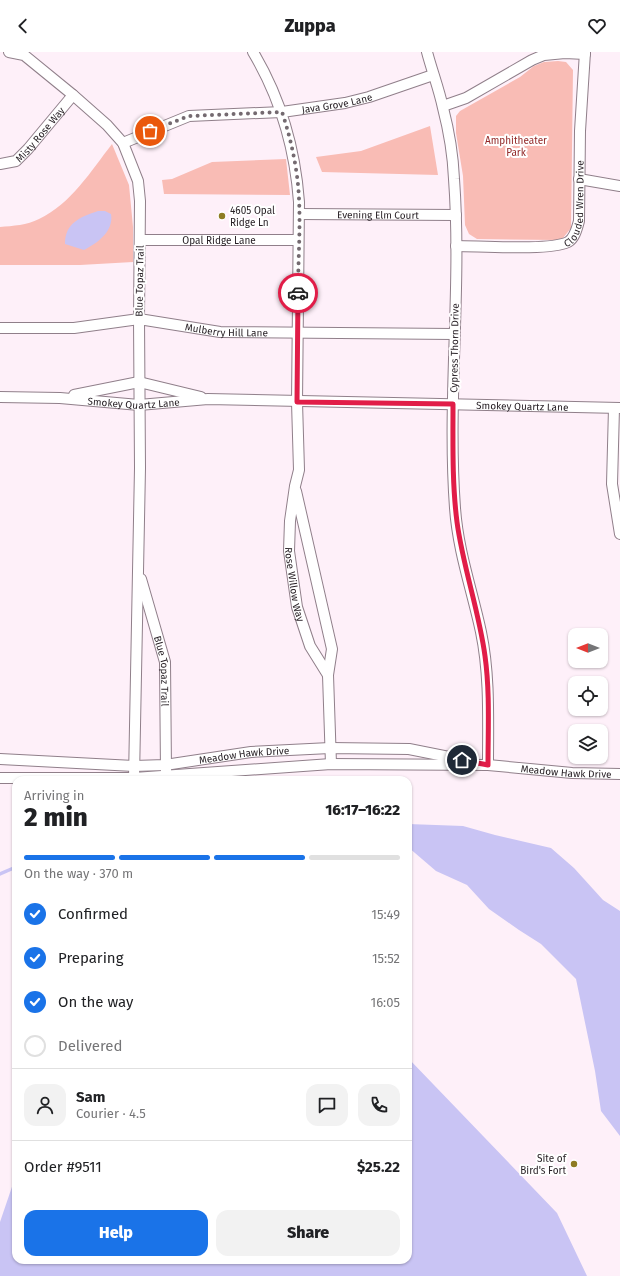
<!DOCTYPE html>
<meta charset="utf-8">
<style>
:root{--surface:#fff;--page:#f2f2f2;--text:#202124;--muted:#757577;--line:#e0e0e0;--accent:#1a73e8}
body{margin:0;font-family:"Fira Sans",sans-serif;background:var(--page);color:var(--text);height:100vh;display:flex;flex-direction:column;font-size:15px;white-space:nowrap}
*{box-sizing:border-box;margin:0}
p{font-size:13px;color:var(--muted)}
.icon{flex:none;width:22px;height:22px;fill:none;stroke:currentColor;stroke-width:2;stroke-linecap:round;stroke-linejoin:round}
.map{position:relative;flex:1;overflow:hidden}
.sheet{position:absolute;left:12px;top:724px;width:400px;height:488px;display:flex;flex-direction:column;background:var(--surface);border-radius:12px;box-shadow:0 1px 3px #0004}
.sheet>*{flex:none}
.needle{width:26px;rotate:270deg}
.fabs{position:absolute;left:568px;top:576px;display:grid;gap:8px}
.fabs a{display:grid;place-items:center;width:40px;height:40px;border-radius:8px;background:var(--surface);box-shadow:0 1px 3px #0004;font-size:20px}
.pin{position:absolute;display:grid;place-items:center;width:34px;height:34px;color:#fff;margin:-17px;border:2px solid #fff;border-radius:50%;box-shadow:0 1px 4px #0007}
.courier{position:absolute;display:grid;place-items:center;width:40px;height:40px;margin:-20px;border:3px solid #e11d48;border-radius:50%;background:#fff;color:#222;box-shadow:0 1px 5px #0007}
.head em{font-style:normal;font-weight:800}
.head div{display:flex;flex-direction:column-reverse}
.head{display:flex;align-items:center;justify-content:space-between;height:68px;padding:0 12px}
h1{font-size:26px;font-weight:800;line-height:30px}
.bar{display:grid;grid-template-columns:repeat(4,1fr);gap:6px 4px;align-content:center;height:48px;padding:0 12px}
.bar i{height:5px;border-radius:3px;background:var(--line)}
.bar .on{background:var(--accent)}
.bar p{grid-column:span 4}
.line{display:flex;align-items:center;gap:10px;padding:0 12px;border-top:1px solid var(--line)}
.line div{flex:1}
.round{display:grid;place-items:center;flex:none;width:42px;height:42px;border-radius:12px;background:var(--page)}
ol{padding:0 12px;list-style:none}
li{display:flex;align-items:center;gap:12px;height:44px}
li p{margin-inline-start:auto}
li .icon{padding:4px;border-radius:50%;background:var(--accent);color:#fff;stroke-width:4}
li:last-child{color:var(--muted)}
li i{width:22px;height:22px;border:2px solid var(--line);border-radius:50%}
.cta{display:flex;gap:8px;margin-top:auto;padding:8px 12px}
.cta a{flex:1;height:46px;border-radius:12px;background:var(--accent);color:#fff;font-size:16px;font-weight:800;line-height:46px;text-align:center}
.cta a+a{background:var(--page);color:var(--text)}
header{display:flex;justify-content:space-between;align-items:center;height:52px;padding:0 12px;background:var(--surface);font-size:18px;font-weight:800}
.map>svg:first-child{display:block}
.green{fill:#f9bcb5}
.water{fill:#c9c4f4}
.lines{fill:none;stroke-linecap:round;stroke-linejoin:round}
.stream{stroke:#c9c4f4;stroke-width:3.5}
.street-casing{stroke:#907f8a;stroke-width:12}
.street{stroke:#fff;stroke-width:10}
.done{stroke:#746a70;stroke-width:4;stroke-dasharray:0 7.2}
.route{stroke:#e11d48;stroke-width:5}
.poi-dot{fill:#8e7c22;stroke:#fff;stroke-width:1.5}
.labels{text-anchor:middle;stroke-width:4;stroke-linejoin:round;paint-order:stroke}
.street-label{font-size:10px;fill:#292227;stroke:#fff}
.park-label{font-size:10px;fill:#922827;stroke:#fff}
.poi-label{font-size:10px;fill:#292227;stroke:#fff;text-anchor:start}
</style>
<header><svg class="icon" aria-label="back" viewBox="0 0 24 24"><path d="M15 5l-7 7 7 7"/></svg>Zuppa<svg class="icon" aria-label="heart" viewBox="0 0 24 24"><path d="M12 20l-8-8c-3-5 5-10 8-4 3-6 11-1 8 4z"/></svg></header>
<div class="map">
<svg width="620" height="1224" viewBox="0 0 620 1224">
<rect width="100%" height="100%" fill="#fef0f9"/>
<path class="green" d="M 558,9 L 566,10 L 573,18 L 571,176 L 563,186 L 557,188 L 477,187 L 469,182 L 465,173 L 463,124 L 456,81 L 456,64 L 460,59 L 520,25 L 534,14 L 544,10 Z
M 430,74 L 438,123 L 322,120 L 316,105 L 361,99 Z
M 112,92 L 129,133 L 133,175 L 133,210 L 80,213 L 0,213 L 0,175 C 13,174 27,173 39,167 C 71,152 91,119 112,92 Z
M 286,107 L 290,143 L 164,142 L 162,128 L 172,127 L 212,110 Z"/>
<path class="water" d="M 98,159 L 105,159 L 111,162 C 114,179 98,191 84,198 L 65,192 C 65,171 80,165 98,159 Z
M 408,772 L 463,774 L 495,783 L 551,796 L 574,816 L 603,848 L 620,859 L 620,1084 L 601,1059 L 595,1019 L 576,927 L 541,892 L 519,878 L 489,857 L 467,833 L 436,819 L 408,795 Z
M 408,1006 L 557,1161 L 587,1224 L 0,1224 L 0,1170 L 16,1123 L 16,1208 L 408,1208 Z"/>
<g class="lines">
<path class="stream" d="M 0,822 L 16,815"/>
<g class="street-casing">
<g id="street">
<path d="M 9,0 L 24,3 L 73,43 L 107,73 L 123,91 L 138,129 L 140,149 L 139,267 L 140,416 L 134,726"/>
<path id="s1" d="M 253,0 C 281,47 295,95 299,150 L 297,350 L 299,418 L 295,434 L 290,469 L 289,499 L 297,555 L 310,594 L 328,623"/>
<path d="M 427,0 C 432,19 439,37 443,56 C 449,79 453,103 454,127 C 462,236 447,346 455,456 C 458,499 472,538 481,580 C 490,623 488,669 488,713"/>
<path d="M 443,54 L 466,46 L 532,8 L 544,3 L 565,1 L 585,2"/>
<path id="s2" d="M 123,91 L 189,64 L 282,60 L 345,51 L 369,45 L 433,23"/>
<path id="s3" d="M 0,112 L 16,109 L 28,97 L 73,43"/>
<path d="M 579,127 L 620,134"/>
<path id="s4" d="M 299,162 L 456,163"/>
<path id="s5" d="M 140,188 L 298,188"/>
<path id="s6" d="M 456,194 C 480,194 550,199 568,190 C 575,186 577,176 579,169 L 580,79 L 585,0"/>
<path id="s7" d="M 0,276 L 74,276 L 139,267 L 220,280 L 454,282"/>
<path d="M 74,343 L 139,330 L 201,345"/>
<path id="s8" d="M 0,345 L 60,346 L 139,353 L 208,347 L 620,356"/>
<path d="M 614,356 L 612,432 L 620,482"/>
<path d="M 296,439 L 332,597 L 328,623 L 331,712"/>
<path id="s9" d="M 141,527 L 165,610 L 166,719"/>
<path id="s10" d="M 0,707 L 134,714 L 165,713 L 251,700 L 330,696 L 409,697 L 464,708"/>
<path id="s11" d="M 0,726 L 134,726 L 331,712 L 488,713 L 572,721 L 620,722"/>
</g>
</g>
<use href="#street" class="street"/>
</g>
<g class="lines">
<path class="done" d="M 150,79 L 189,64 L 282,60 C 289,81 294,102 297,124 C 302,162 298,202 298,241"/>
<path class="route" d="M 298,241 L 297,350 L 453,352 C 453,391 452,431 457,470 C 463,515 479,559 485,604 C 490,640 488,677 488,713 L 462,708"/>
</g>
<g class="poi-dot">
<circle cx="222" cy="164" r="4"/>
<circle cx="574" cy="1112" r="4"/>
</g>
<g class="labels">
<g class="street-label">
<text dy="4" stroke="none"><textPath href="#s2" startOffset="220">Java Grove Lane</textPath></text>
<text dy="4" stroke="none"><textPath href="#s3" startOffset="52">Misty Rose Way</textPath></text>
<text dy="4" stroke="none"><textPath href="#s6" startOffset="153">Clouded Wren Drive</textPath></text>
<text dy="4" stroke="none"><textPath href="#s4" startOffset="79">Evening Elm Court</textPath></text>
<text dy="4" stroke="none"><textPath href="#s5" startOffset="79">Opal Ridge Lane</textPath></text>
<text transform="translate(139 229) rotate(-89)" y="4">Blue Topaz Trail</text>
<text dy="4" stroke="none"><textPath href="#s7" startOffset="228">Mulberry Hill Lane</textPath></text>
<text transform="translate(454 296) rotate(-89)" y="4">Cypress Thorn Drive</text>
<text dy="4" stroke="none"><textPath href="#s8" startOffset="134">Smokey Quartz Lane</textPath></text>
<text dy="4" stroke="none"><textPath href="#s8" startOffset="523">Smokey Quartz Lane</textPath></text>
<text dy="4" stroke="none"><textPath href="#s1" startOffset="542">Rose Willow Way</textPath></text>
<text dy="4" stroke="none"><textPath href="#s9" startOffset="95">Blue Topaz Trail</textPath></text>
<text dy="4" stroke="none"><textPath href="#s10" startOffset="245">Meadow Hawk Drive</textPath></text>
<text dy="4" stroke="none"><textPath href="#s11" startOffset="567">Meadow Hawk Drive</textPath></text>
</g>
<g class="park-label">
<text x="516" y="92">Amphitheater<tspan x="516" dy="12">Park</tspan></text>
</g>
<g class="poi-label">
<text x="230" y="162">4605 Opal<tspan x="230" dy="12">Ridge Ln</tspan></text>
<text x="566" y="1110" text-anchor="end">Site of<tspan x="566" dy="12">Bird's Fort</tspan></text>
</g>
</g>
</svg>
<div class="fabs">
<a><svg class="needle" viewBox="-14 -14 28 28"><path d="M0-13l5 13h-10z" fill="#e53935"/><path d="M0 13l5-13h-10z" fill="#757577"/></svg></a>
<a><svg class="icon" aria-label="locate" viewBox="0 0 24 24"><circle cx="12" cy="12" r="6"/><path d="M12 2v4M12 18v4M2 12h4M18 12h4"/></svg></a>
<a><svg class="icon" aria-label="layers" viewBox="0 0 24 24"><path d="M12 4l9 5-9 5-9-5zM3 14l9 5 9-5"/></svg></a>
</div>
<div class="pin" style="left:150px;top:79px;background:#ea580c"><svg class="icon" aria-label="bag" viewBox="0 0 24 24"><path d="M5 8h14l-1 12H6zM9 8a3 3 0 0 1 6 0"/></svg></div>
<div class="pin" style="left:462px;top:708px;background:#1f2937"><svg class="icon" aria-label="home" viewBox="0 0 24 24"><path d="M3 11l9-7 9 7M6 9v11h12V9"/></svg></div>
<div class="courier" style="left:298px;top:241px"><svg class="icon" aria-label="car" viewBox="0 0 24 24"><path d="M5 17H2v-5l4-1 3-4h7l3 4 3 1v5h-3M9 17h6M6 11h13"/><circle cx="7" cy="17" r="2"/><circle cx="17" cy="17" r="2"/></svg></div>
<section class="sheet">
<div class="head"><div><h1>2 min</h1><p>Arriving in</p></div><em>16:17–16:22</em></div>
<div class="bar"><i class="on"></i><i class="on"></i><i class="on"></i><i></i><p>On the way · 370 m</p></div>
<ol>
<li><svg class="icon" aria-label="check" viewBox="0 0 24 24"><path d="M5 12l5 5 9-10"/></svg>Confirmed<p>15:49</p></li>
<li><svg class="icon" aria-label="check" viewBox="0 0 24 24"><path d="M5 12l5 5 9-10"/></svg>Preparing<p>15:52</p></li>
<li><svg class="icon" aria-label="check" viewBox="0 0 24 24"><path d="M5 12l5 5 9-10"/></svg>On the way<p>16:05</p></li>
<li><i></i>Delivered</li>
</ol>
<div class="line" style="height:72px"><a class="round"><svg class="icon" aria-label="person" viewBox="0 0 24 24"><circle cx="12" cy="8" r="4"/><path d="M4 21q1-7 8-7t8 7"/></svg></a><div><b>Sam</b><p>Courier · 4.5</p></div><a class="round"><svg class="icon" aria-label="chat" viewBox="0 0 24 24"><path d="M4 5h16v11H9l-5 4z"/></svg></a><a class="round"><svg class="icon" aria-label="phone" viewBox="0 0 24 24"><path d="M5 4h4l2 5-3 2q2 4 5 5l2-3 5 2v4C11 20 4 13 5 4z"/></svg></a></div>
<div class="line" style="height:52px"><div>Order #9511</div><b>$25.22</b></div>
<div class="cta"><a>Help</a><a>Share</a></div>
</section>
</div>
